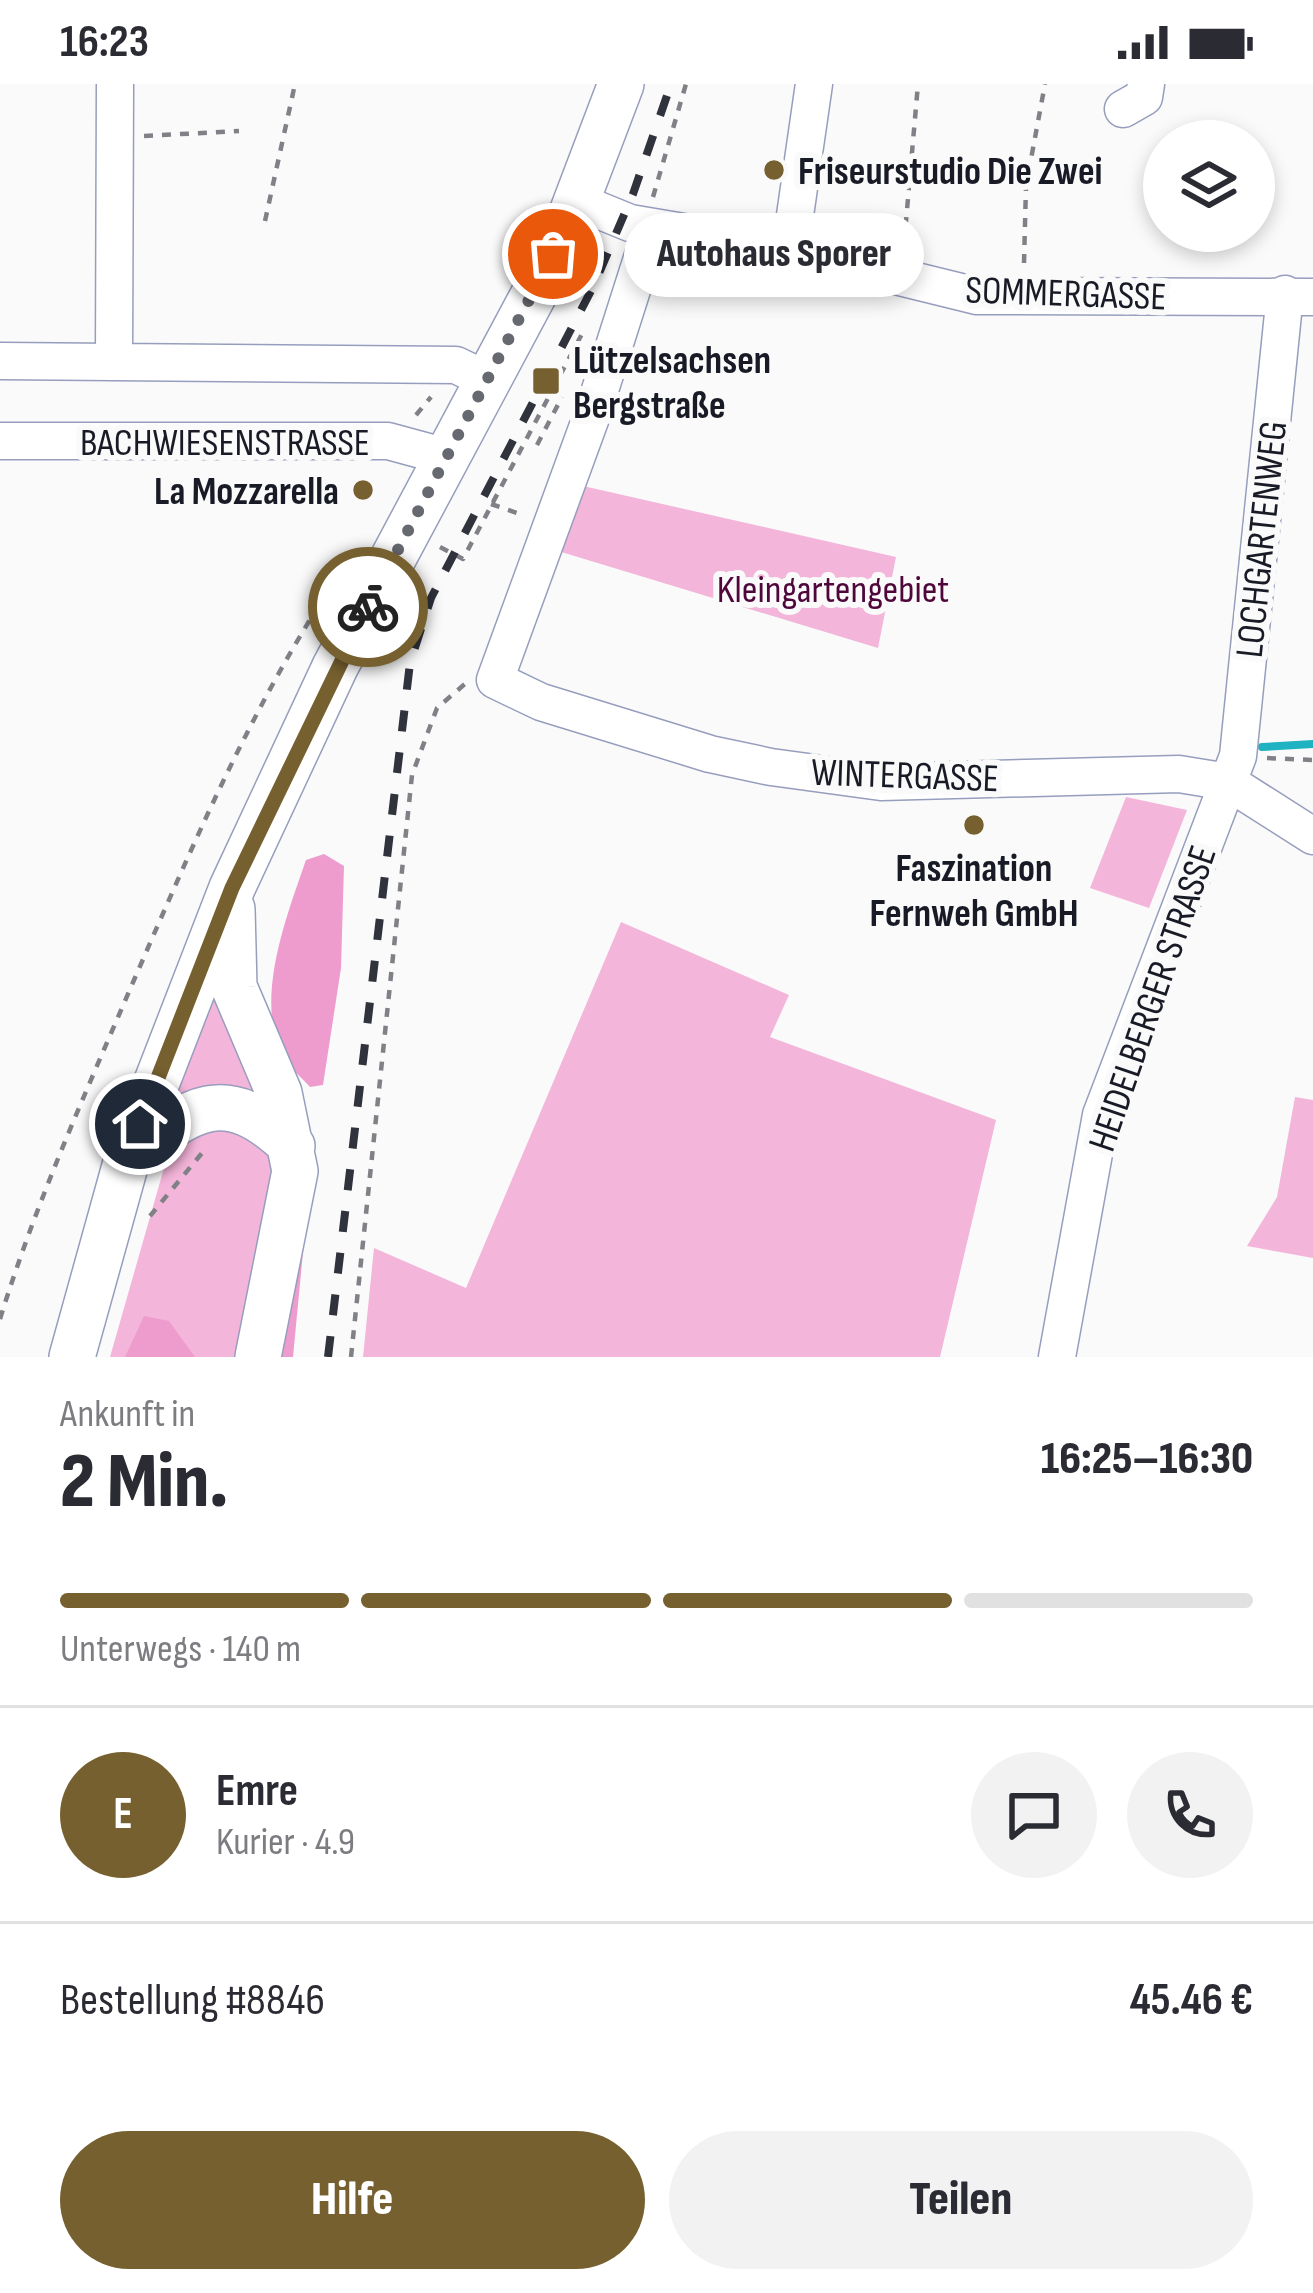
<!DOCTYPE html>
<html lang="de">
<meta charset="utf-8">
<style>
:root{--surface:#fff;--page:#f2f2f3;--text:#2b2b33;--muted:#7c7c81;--line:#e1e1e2;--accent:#766030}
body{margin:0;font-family:"Sofia Sans Condensed",sans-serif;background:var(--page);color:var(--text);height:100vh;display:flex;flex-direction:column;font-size:45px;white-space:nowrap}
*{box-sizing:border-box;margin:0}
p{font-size:39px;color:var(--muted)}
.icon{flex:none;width:66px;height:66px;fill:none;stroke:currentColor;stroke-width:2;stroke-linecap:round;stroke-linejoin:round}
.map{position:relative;height:1273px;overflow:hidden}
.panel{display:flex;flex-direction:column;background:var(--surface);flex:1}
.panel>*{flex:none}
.controls{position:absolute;left:1143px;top:36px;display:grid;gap:24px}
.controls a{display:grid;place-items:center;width:132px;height:132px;border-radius:50%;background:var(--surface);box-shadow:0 6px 18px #0003;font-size:60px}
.pin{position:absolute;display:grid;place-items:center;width:102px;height:102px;color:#fff;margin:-51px;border:6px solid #fff;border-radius:50%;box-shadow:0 3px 12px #0007}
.courier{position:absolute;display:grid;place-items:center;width:120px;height:120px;margin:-60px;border:9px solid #766030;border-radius:50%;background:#fff;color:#222;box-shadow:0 3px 15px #0007}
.bubble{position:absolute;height:84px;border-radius:42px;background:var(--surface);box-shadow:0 6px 18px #0003;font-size:39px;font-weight:800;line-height:84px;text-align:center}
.summary em{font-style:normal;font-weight:800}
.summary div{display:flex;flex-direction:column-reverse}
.summary{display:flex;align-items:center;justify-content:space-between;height:204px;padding:0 60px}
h1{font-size:78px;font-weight:800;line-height:90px}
.bar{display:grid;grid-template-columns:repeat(4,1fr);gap:18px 12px;align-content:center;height:144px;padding:0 60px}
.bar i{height:15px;border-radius:9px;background:var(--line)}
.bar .active{background:var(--accent)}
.bar p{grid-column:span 4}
.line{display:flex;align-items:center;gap:30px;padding:0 60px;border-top:3px solid var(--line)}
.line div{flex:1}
.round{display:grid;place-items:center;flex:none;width:126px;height:126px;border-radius:63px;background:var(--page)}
.action{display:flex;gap:24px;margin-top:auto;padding:24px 60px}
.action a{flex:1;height:138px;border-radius:72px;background:var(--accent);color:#fff;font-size:48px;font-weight:800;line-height:138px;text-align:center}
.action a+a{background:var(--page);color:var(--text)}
.status{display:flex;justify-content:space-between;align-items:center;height:84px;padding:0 60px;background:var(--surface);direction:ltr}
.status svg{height:33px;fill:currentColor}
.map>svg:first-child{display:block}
.green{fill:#f3b5d9}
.forest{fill:#ee9ccd}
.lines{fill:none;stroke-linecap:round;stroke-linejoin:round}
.stream{stroke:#1fb2c3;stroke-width:8}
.minor-casing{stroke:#979ebd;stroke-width:39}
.major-casing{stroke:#979ebd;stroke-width:48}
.path{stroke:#808187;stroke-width:4.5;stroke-dasharray:9 9;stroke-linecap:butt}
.minor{stroke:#fff;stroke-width:36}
.major{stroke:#fff;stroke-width:45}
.rail{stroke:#30323c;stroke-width:8;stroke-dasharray:21 21;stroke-linecap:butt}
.done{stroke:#676970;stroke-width:12;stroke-dasharray:0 21.6}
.route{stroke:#766030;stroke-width:15}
.poi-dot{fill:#766030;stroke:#fafafa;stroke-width:4.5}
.labels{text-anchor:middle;stroke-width:12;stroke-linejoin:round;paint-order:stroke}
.poi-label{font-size:39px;font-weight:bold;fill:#181b26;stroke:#fafafa;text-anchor:start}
.street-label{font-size:39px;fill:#181b26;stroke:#fafafa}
.park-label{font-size:39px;fill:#4f073b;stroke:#fafafa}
</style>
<div class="status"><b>16:23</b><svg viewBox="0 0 49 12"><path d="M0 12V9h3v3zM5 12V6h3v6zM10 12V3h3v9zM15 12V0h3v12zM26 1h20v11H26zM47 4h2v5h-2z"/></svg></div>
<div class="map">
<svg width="1313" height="1273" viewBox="0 0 1313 1273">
<rect width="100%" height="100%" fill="#fafafa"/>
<path class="green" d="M 583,402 L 896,473 L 878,564 L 558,467 Z
M 1126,713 L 1187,726 L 1149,824 L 1090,804 Z
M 621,838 L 789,911 L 770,953 L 996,1036 L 940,1273 L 363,1273 L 374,1164 L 466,1204 Z
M 219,889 L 273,1015 C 235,1002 207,997 171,1018 Z
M 1295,1013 L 1313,1016 L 1313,1174 L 1247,1162 L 1277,1113 Z
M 221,1032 L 278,1074 L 239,1273 L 110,1273 L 166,1077 L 178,1050 Z"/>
<path class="forest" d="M 324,770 L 344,782 L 341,884 L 323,1001 L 310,1003 C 301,993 286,980 280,967 C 256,910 287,831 306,776 Z
M 305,1147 L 293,1273 L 276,1273 Z
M 144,1232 L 169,1237 L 195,1273 L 125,1273 Z"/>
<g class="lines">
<path class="stream" d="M 1262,663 L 1313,660"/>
<g class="minor-casing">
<path id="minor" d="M 1123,25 L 1144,13 L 1146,0
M 576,117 L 630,139 L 790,166 L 977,212 L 1313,213
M 652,143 L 593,328 L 495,596 L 541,618 L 710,670 L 771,683 L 881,698 L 1179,690 L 1228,698 L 1313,752
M 790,166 L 814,0
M 0,277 L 456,281 L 489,297
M 114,277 L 115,0
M 0,357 L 388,357 L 447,373
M 1057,1273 L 1101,1031 L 1238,672 L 1285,210"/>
</g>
<g class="major-casing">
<path id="major" d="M 232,825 L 234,903 L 279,1009 L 295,1087 L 258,1273
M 127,1075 C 191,1024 224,997 292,1062
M 72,1273 L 127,1075 L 232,804 L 335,583 L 533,212 L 572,129 L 621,0"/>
</g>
<path class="path" d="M 144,52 L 239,47
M 653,113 L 686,0
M 827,135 L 904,149
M 265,137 L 295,0
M 904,160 L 918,0
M 1024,179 L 1026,102 L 1045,0
M 416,331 L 431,313
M 537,361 L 562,313
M 491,420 L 520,430
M 440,463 L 463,475 L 583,248
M 1267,674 L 1313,676
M 150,1132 L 207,1063
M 0,1235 C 36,1118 86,1008 134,896 C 188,772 240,650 311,534 L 321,530
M 351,1273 L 412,691 L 437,624 L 466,599"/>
<use href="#minor" class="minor"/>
<use href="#major" class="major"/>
<path class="rail" d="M 328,1273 L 410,579 L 431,514 L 593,203 L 633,110 L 671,0"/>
</g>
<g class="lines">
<path class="done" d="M 368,523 L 553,170"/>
<path class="route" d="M 140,1040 L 232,804 L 368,523"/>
</g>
<g class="poi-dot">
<circle cx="774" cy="86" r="12"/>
<rect x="531" y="282" width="30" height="30" rx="6"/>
<circle cx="363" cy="406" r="12"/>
<circle cx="974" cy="741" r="12"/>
</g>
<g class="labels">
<g class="poi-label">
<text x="798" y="100">Friseurstudio Die Zwei</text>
<text x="573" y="289">Lützelsachsen<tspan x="573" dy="45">Bergstraße</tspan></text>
<text x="339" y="420" text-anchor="end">La Mozzarella</text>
<text x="974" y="797" text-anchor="middle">Faszination<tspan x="974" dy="45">Fernweh GmbH</tspan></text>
</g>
<g class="street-label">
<text transform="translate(1066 208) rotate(2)" y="14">SOMMERGASSE</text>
<text x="225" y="371">BACHWIESENSTRASSE</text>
<text transform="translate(1260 455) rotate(-84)" y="14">LOCHGARTENWEG</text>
<text transform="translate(905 690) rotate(2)" y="14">WINTERGASSE</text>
<text transform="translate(1151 914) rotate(-71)" y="14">HEIDELBERGER STRASSE</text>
</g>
<g class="park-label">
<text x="833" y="518">Kleingartengebiet</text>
</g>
</g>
</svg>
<div class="controls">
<a><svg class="icon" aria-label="layers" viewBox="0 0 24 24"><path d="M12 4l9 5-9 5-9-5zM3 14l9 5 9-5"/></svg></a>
</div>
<div class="pin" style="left:553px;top:170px;background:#ea580c"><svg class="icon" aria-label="bag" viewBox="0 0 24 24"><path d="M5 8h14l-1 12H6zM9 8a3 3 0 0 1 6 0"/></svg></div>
<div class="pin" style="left:140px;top:1040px;background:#1f2937"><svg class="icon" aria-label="home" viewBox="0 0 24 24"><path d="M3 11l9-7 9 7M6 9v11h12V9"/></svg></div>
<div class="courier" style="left:368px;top:523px"><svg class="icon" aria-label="bike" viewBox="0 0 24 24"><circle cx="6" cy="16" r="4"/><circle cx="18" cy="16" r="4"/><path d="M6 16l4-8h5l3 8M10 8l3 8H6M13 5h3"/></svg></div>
<div class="bubble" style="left:624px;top:129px;width:300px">Autohaus Sporer</div>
</div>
<section class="panel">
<div class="summary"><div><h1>2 Min.</h1><p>Ankunft in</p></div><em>16:25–16:30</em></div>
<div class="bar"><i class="active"></i><i class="active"></i><i class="active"></i><i></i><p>Unterwegs · 140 m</p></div>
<div class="line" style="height:216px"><b class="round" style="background:var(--accent);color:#fff">E</b><div><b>Emre</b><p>Kurier · 4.9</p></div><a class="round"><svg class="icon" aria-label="chat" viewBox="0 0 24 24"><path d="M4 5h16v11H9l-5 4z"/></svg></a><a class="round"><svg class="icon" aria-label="phone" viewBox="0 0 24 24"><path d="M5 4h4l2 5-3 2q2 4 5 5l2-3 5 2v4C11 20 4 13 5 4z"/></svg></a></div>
<div class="line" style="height:156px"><div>Bestellung #8846</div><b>45.46 €</b></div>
<div class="action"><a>Hilfe</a><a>Teilen</a></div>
</section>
